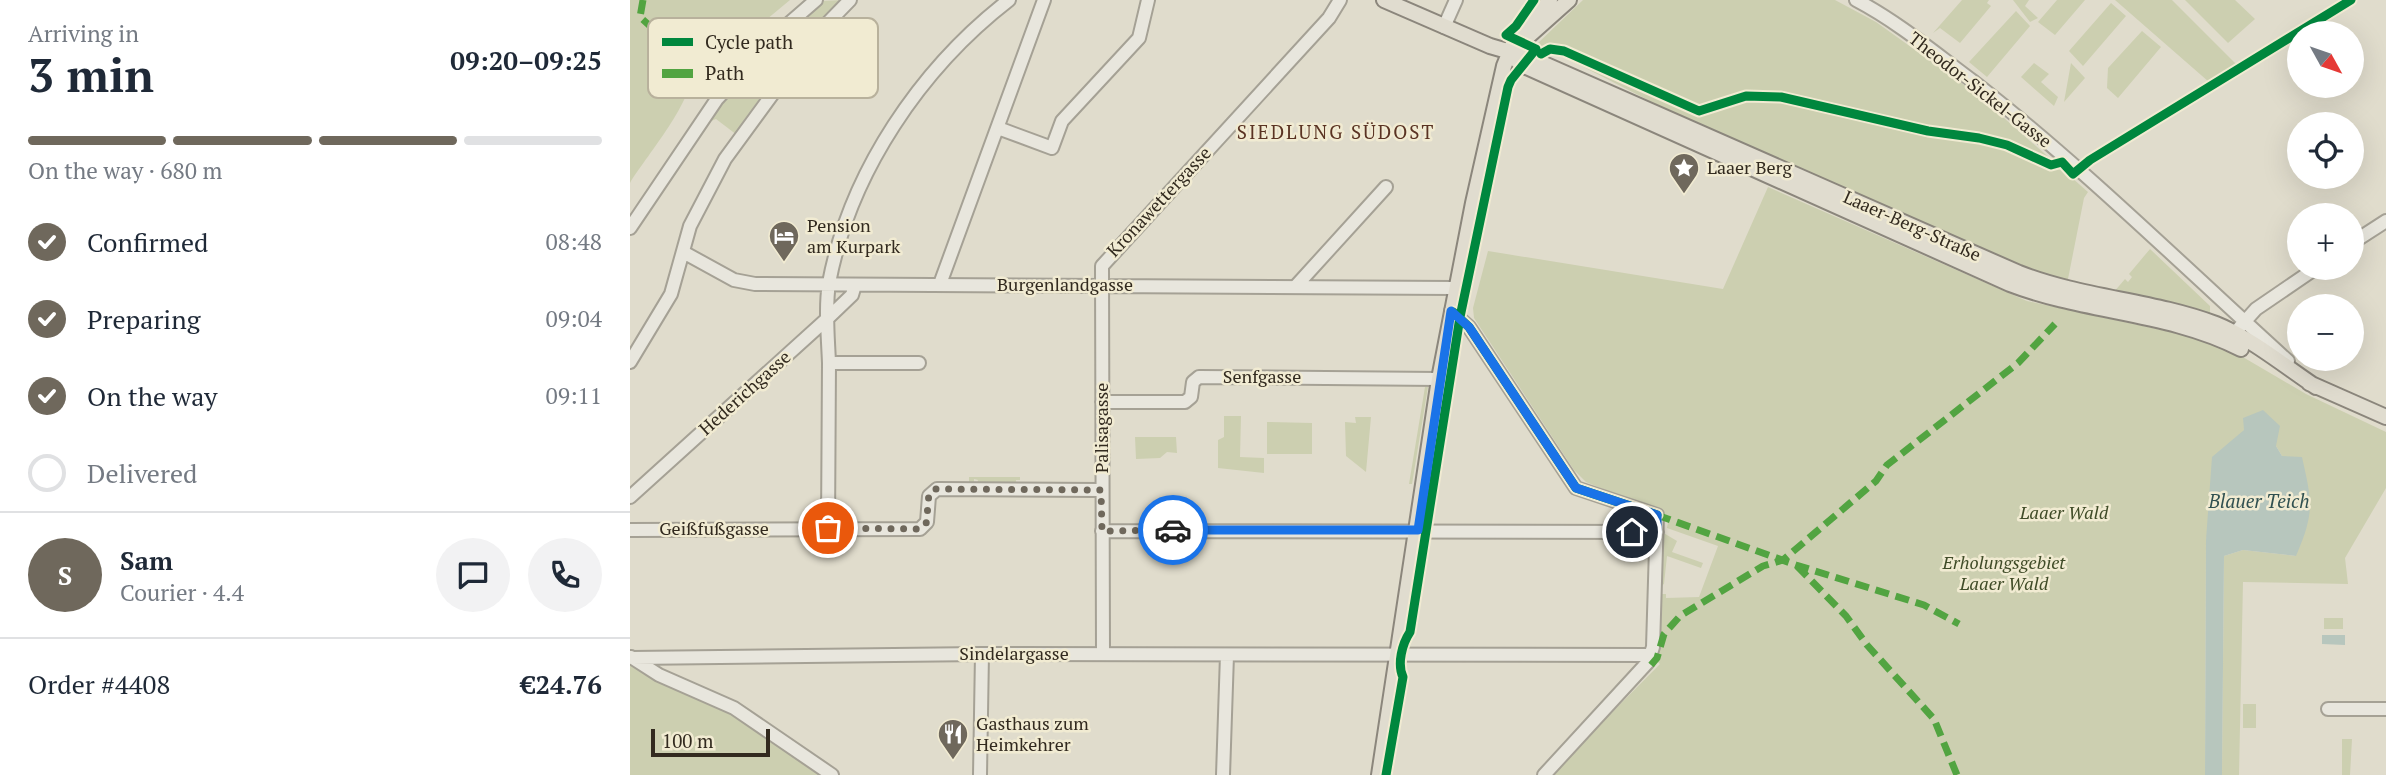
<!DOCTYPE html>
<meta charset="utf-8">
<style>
:root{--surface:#fff;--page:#f2f2f3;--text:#1f2937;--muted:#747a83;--line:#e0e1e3;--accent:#6f685c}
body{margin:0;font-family:"PT Serif",serif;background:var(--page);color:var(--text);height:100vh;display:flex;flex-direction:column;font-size:26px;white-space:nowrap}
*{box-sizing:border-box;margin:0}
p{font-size:23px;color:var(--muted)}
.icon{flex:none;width:38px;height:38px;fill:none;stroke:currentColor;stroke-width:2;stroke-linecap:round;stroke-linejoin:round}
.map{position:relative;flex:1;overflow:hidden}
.details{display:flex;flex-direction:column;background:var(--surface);width:630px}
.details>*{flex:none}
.needle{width:46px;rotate:130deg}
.buttons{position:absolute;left:1657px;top:21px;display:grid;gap:14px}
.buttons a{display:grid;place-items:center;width:77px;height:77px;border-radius:50%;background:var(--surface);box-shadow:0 7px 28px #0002;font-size:35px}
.scale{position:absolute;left:21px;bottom:18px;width:119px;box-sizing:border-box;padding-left:7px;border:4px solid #322a1f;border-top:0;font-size:19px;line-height:24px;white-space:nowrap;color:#322a1f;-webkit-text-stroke:5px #f1ebd2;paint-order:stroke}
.pin{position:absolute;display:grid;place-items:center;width:60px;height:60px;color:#fff;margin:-30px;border:4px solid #fff;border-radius:50%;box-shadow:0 2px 7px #0007}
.courier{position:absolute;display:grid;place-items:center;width:70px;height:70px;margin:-35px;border:5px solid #1a73e8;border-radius:50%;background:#fff;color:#222;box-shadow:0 2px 9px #0007}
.overview em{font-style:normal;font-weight:700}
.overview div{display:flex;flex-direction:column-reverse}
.overview{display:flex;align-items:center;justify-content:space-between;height:119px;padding:0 28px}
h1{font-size:46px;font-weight:700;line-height:52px}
.bar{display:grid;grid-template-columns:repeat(4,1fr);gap:10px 7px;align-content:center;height:84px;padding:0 28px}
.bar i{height:9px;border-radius:5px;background:var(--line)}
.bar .active{background:var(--accent)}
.bar p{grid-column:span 4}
.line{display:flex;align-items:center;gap:18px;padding:0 28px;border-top:2px solid var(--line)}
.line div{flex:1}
.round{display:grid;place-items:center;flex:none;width:74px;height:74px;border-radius:37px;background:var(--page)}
ol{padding:0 28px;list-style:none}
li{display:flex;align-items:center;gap:21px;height:77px}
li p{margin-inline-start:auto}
li .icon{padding:7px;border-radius:50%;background:var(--accent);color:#fff;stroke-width:4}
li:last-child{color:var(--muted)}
li i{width:38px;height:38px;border:4px solid var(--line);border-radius:50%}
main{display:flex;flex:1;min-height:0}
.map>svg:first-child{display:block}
.green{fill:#cccfb0}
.water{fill:#b7c6bd}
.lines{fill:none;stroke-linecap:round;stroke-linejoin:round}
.minor-casing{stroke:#a5a195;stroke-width:16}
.major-casing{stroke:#8b867c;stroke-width:18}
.minor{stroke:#e8e6dd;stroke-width:12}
.major{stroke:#e0dccf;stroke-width:14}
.quiet{stroke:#52a441;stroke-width:7;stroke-dasharray:14 7;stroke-linecap:butt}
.cycleway-casing{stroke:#f1ebd2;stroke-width:13}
.cycleway{stroke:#00873e;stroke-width:9}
.done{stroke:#6f685c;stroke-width:7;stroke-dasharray:0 12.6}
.route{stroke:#1a73e8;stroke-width:9}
.labels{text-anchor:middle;stroke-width:5;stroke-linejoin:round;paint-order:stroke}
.street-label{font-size:18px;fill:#322a1f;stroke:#f1ebd2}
.poi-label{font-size:18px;fill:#322a1f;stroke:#f1ebd2;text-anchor:start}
.park-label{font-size:18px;font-style:italic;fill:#404c28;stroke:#f1ebd2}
.neighbourhood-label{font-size:19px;letter-spacing:2px;fill:#5a3323;stroke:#f1ebd2}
.water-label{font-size:19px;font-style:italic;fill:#305050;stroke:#f1ebd2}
.key{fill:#f1ebd2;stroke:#b8b19c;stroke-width:2}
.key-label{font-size:19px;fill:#322a1f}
</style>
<main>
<section class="details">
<div class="overview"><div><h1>3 min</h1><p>Arriving in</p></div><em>09:20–09:25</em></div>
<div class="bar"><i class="active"></i><i class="active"></i><i class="active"></i><i></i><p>On the way · 680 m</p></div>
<ol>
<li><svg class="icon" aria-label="check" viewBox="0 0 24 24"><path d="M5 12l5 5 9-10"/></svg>Confirmed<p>08:48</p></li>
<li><svg class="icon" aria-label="check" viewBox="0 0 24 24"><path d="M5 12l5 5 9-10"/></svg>Preparing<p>09:04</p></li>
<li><svg class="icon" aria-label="check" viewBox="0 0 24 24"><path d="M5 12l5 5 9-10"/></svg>On the way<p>09:11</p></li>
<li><i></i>Delivered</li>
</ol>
<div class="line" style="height:126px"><b class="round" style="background:var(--accent);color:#fff">S</b><div><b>Sam</b><p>Courier · 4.4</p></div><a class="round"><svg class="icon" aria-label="chat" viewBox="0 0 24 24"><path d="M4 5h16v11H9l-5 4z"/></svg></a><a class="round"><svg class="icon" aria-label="phone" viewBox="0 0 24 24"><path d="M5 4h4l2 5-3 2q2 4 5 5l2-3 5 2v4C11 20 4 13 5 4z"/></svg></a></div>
<div class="line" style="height:91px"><div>Order #4408</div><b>€24.76</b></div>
</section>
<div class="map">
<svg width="1756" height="775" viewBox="0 0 1756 775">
<rect width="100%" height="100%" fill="#e0dccc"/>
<path class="green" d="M 0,0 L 160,0 L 124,30 L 88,45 L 77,41 L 60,63 C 73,91 16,156 0,183 Z
M 214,0 L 149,72 L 114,120 L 107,135 L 86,119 L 81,121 L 91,104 L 191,1 Z
M 953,0 L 1205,0 L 1246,22 L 1348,95 L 1458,192 L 1454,198 L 1437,284 L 1410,275 L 1057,120 L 934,57 L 910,52 L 908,43 Z
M 1332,0 L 1359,0 L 1357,3 L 1361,6 L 1330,43 L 1310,28 L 1303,33 Z
M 1383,0 L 1399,0 L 1395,6 L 1408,18 L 1400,22 Z
M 1427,0 L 1455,0 L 1425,35 L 1408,22 Z
M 1485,0 L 1542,0 L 1606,64 L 1579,82 Z
M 1555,0 L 1605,0 L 1625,19 L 1598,43 Z
M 1481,3 L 1496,16 L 1453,66 L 1439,51 Z
M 1386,11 L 1400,26 L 1357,77 L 1339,62 Z
M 1512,31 L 1531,47 L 1488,98 L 1477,88 L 1478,68 Z
M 1404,63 L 1419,74 L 1411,82 L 1428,97 L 1424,106 L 1391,77 Z
M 1441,63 L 1455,78 L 1434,102 Z
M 1138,187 L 1397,301 L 1568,338 L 1606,353 L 1676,394 L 1756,432 L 1756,488 L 1715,558 L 1718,584 L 1613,582 L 1609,775 L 1592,775 L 1594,556 L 1613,550 L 1666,556 L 1652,456 L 1646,446 L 1614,430 L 1576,540 L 1575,775 L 920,775 L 1030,664 L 1024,659 L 1030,594 L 1036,594 L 1036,598 L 1069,597 L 1088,546 L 1037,528 L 1039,516 L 956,482 L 944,470 L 844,318 L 843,308 L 858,251 L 1093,289 Z
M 1520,249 L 1580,306 L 1580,316 L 1483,293 L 1495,279 L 1498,282 L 1502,277 L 1499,274 Z
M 795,387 L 798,387 L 782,484 L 779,484 Z
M 594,416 L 611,416 L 610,457 L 634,458 L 634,473 L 588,468 L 588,440 L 594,437 Z
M 725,417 L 741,417 L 736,472 L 716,456 L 715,422 L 726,423 Z
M 637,422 L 682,423 L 682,454 L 637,454 Z
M 505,437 L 546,437 L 547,453 L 537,452 L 530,458 L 506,459 Z
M 339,477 L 390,477 L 390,480 L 386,480 L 386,483 L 347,484 L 348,480 L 344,479 L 344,483 L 339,483 Z
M 1032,532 L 1047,541 L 1042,552 L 1073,563 L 1071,568 L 1037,556 L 1034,584 L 1029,587 Z
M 1694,618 L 1713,618 L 1713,629 L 1694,629 Z
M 0,662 L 102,710 L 199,775 L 0,775 Z
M 1613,704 L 1626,704 L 1626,728 L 1613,728 Z
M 1712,739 L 1722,739 L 1720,775 L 1712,775 Z"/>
<path class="water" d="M 1633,410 L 1650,426 L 1646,446 L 1652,456 L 1672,457 C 1682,502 1685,512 1666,556 L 1613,550 L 1594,556 L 1592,775 L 1575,775 L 1576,540 L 1582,457 L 1614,430 L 1613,418 Z
M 1692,635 L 1715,635 L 1715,645 L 1692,644 Z"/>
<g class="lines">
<g class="minor-casing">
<path id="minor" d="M 1226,0 C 1268,22 1306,54 1344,82 C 1454,168 1554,267 1658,361
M 814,27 L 826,0
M 368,128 L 422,148 L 432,121 L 509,38 L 518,0
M 0,228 L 87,99 L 148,33 L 186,0
M 1722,243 L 1756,221
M 53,252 L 104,280 L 125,284 L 824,288
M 310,284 L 414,0
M 666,286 L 756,187
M 821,311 L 839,327 L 946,488 L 1027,515 L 1023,647 L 1018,662 L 914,775
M 1609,328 L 1626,309 L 1686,268
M 0,362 L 41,294 L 60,226 L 95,159 L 185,36 L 220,0
M 199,363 L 289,363
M 472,402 L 555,402 L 561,397 L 563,382 L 569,377 L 809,379
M 0,497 L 198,318 L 222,295 L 225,285
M 198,528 C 198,473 199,418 199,363 C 198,337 195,308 199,283 C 220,172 291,68 379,0
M 0,530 L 290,529 L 297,522 L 299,496 L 307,489 L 471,490
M 472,531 L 1027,532
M 473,654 L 472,266 L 699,18 L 710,0
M 1,657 L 29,675 L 104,708 L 202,775
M 2,658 L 352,654 L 1021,655
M 1698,709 L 1756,709
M 350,775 L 352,654
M 593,775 L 597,655"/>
</g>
<g class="major-casing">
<path id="major" d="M 754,0 L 860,46 L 898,57 L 1389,273 C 1453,298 1522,300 1586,324 C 1619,337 1656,367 1686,387
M 883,50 L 939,0
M 880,54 L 892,65 L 1380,284 C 1455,313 1539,312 1611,349
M 1679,383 L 1756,417
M 749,775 L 809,379 L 843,203 L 874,66 L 885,39 L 920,0"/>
</g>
<use href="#minor" class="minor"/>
<use href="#major" class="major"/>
<path class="quiet" d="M 13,0 L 10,17 L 29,34 L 47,29 L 59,40 L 66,55
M 29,34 L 52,51 L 66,55
M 1027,515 L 1166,565 L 1294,605 L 1329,624
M 1167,566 L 1216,616 L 1237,645 L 1304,719 L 1327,775
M 1021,665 L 1027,658 L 1034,634 L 1050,616 L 1133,566 L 1153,560 L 1246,481 L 1257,465 L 1388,363 L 1425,324"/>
<g class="cycleway-casing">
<path id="cycleway" d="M 911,54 L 920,49 L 934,51 L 1069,111 L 1116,96 L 1151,97 L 1298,131 L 1349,138 L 1377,145 L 1421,165 L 1432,162 L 1443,174 L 1460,160 L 1721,0
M 823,312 L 839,327 L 946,488 L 1027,515
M 756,775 L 773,677 C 767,664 772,644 780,632 L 830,317 L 878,87 L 881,80 L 906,49 L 876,35 L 886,26 L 904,0"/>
</g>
<use href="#cycleway" class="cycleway"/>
</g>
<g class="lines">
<path class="done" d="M 198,528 L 290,529 L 297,522 L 298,499 L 304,489 L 471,490 L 472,531 L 543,530"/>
<path class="route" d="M 543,530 L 788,530 L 821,311 L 839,327 L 946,488 L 1027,515 L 1027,532 L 1002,532"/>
</g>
<defs>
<g id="sight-pin" transform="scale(1.575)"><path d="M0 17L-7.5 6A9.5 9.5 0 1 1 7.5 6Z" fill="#6f685c" stroke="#f1ebd2"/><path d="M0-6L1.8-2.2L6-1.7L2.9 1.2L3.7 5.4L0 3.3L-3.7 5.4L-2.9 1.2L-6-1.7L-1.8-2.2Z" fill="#fff"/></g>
<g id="hotel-pin" transform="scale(1.575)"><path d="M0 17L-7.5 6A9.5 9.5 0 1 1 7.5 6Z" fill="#6f685c" stroke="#f1ebd2"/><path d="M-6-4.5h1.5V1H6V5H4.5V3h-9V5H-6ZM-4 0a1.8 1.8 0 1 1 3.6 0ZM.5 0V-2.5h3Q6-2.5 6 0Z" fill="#fff"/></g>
<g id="restaurant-pin" transform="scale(1.575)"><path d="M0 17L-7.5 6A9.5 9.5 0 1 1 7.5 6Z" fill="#6f685c" stroke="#f1ebd2"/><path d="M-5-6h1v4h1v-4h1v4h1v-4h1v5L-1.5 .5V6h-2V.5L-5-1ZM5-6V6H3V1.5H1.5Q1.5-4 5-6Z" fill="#fff"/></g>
</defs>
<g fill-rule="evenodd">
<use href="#sight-pin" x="1054" y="168"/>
<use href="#hotel-pin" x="154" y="236"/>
<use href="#restaurant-pin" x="323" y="734"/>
</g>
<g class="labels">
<g class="street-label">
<text transform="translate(1350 90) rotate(38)" y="6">Theodor-Sickel-Gasse</text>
<text transform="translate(529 202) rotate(-47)" y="6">Kronawettergasse</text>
<text transform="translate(1282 226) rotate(24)" y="6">Laaer-Berg-Straße</text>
<text x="435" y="291">Burgenlandgasse</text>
<text x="632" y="383">Senfgasse</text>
<text transform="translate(115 393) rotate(-42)" y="6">Hederichgasse</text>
<text transform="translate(472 428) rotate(-90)" y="6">Palisagasse</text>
<text x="84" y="535">Geißfußgasse</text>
<text x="384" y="660">Sindelargasse</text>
</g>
<g class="poi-label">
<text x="1077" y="174">Laaer Berg</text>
<text x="177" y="232">Pension<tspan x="177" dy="21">am Kurpark</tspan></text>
<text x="346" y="730">Gasthaus zum<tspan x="346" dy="21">Heimkehrer</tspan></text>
</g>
<g class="park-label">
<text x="1434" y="519">Laaer Wald</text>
<text x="1374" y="569">Erholungsgebiet<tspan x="1374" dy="21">Laaer Wald</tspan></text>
</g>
<g class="neighbourhood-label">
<text x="706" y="139">SIEDLUNG SÜDOST</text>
</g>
<g class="water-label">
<text x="1629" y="508">Blauer Teich</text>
</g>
</g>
<rect x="18" y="18" width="230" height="80" rx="10" class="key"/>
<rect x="32" y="38" width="31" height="8" fill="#00873e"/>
<rect x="32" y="69" width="31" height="9" fill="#52a441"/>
<g class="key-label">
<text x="75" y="49">Cycle path</text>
<text x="75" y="80">Path</text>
</g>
</svg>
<div class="buttons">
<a><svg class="needle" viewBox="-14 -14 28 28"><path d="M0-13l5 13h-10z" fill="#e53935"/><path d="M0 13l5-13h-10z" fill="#747a83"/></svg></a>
<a><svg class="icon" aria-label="locate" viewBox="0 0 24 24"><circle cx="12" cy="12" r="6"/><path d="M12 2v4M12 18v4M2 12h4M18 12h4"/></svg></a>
<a>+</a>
<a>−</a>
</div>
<div class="scale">100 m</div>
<div class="pin" style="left:198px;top:528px;background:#ea580c"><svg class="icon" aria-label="bag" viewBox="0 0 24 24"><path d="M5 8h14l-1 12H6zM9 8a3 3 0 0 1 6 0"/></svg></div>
<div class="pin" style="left:1002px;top:532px;background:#1f2937"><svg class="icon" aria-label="home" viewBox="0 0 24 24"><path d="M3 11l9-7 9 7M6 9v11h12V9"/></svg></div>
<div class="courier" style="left:543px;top:530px"><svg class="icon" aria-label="car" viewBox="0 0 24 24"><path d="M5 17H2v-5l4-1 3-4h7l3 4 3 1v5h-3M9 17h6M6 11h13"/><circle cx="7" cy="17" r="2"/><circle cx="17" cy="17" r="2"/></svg></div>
</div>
</main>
